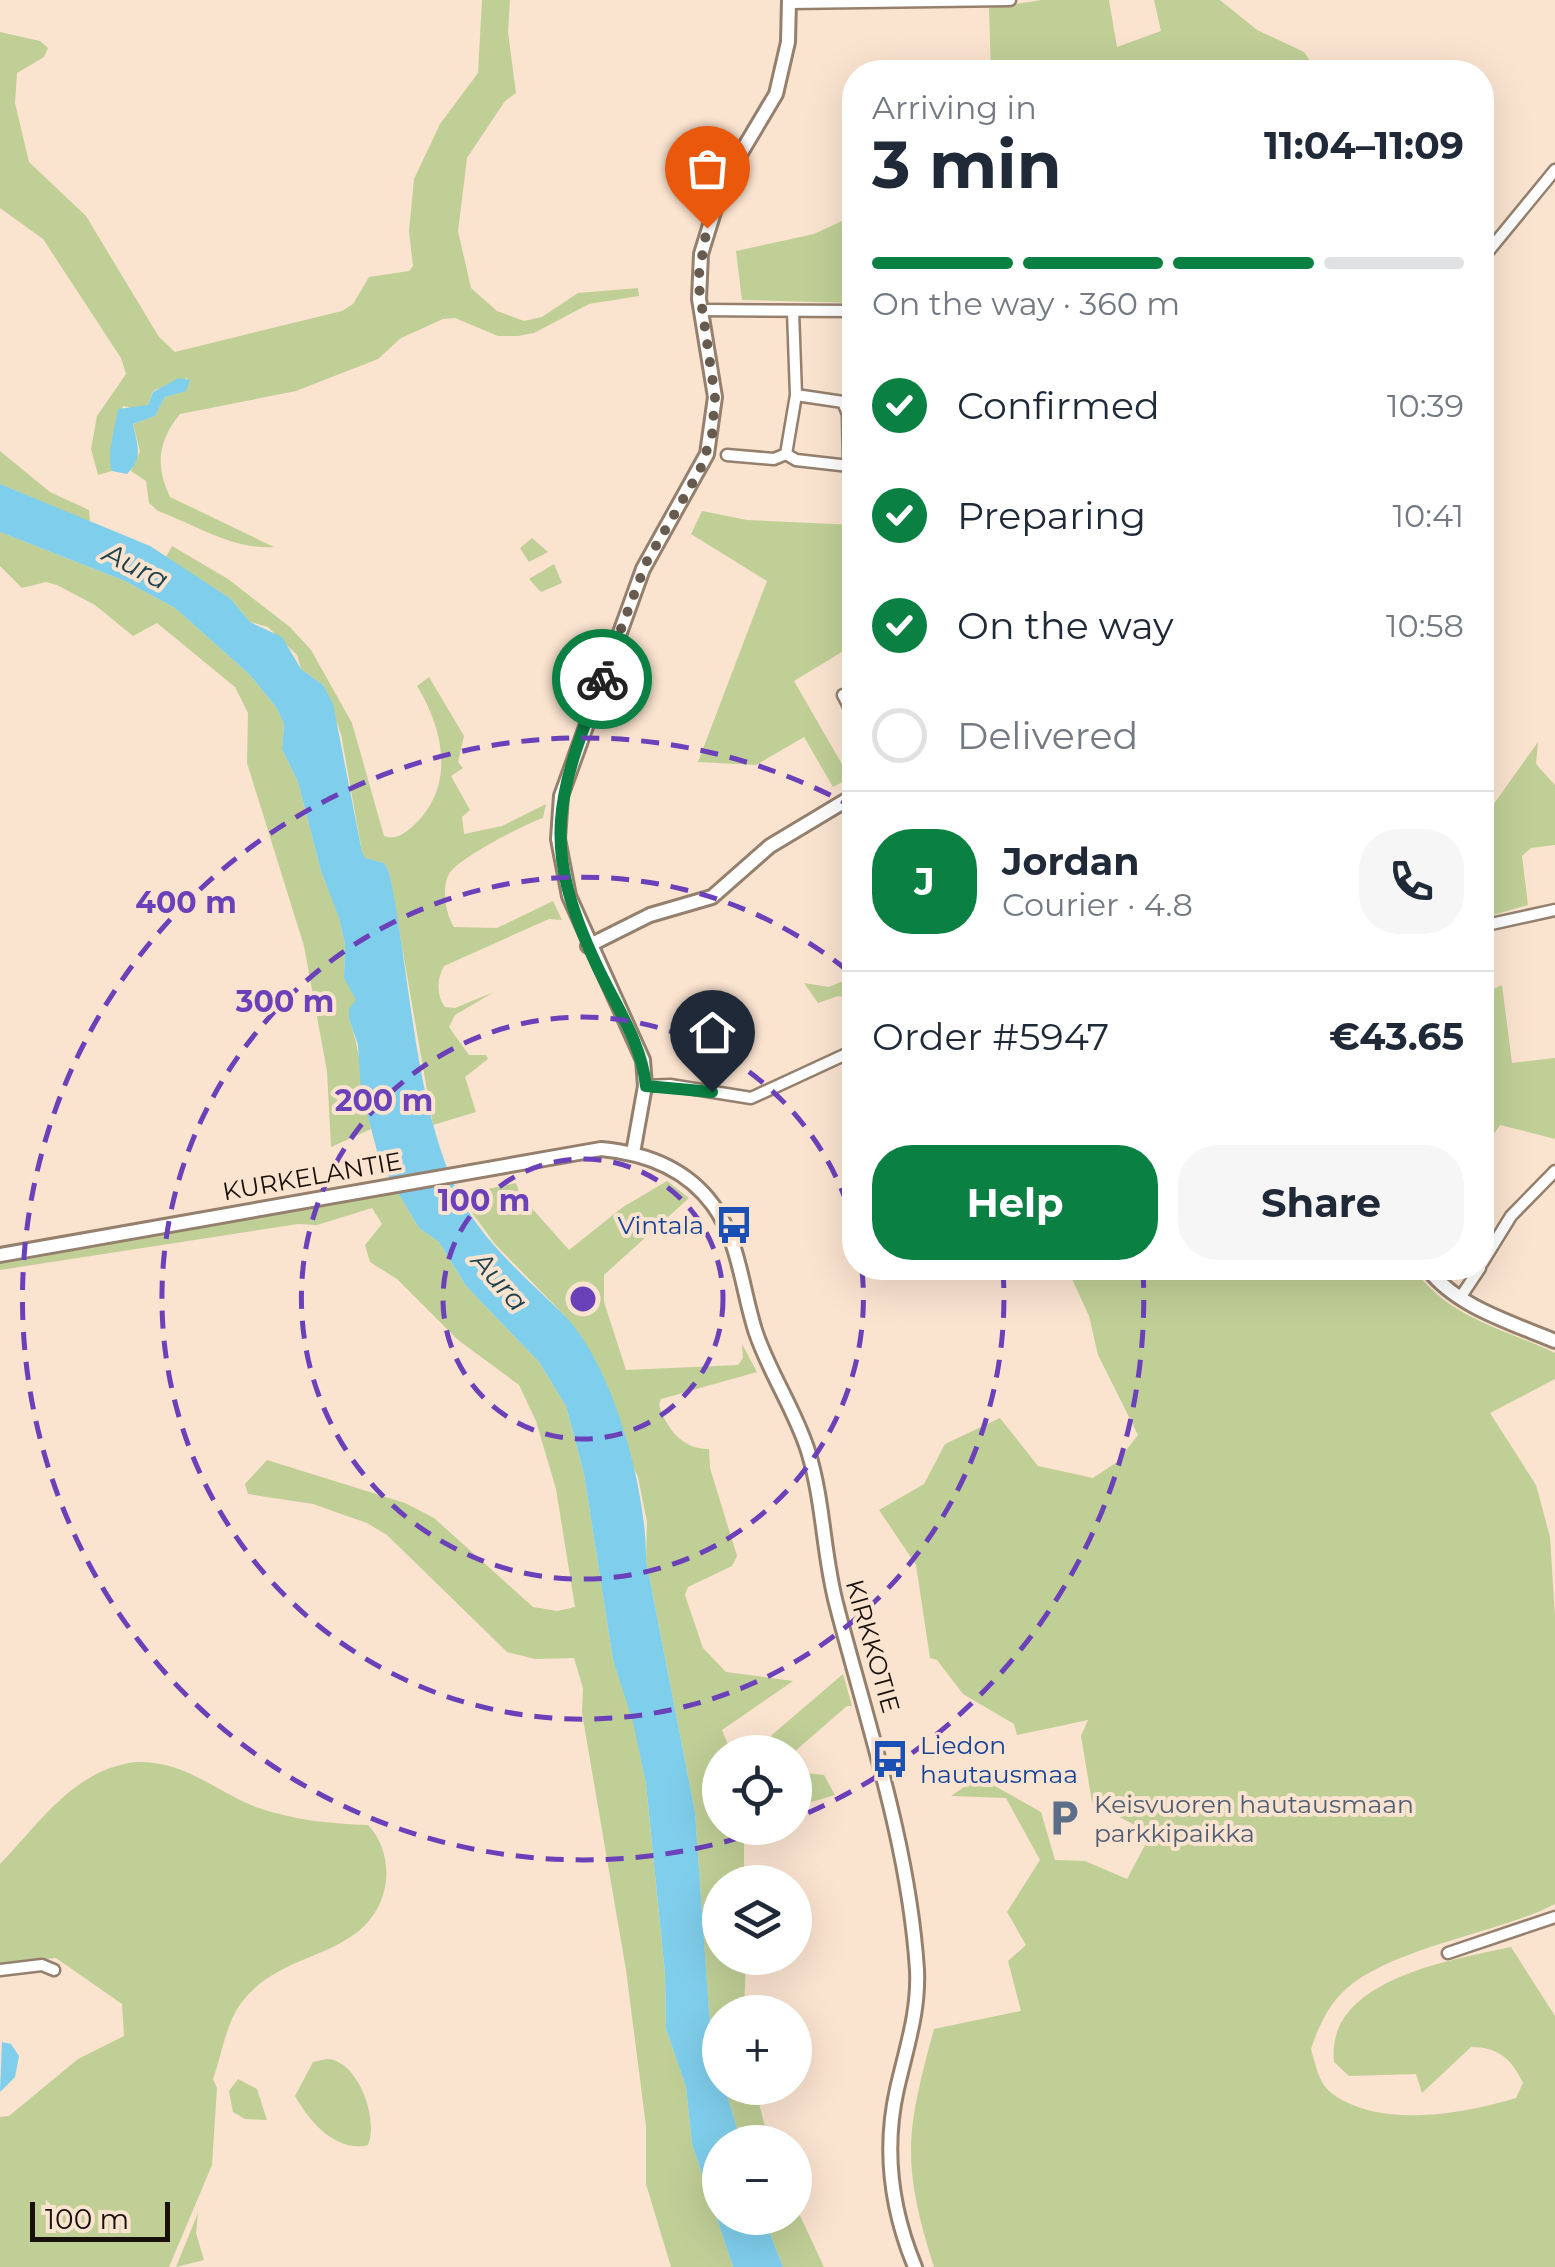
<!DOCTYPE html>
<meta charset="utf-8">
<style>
:root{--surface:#fff;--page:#f6f6f7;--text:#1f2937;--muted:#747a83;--line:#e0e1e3;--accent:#0b8043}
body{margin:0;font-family:Montserrat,sans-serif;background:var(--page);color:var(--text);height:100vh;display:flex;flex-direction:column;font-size:38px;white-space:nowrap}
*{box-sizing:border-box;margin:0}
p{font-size:32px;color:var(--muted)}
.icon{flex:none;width:55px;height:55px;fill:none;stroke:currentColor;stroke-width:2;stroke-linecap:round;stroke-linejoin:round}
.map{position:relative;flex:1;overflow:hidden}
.side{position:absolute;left:842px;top:60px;width:652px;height:1220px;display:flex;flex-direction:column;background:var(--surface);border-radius:40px;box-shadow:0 10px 40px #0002}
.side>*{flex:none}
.buttons{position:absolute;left:702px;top:1735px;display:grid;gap:20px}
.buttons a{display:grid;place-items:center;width:110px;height:110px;border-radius:50%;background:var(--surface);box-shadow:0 10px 40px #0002;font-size:50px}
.scale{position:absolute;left:30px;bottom:25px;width:140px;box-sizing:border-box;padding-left:10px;border:5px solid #181009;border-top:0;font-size:28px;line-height:35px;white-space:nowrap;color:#181009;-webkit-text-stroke:8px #fae3cf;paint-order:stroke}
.pin{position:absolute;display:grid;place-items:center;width:85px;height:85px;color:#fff;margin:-102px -42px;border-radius:50% 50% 50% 0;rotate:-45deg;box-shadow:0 0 10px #0007}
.pin .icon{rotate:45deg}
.courier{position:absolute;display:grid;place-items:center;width:100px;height:100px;margin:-50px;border:8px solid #0b8043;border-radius:50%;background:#fff;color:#222;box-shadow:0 2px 12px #0007}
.summary em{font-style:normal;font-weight:700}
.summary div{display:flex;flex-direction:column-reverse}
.summary{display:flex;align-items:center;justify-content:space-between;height:170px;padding:0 30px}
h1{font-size:65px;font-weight:700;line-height:75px}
.bar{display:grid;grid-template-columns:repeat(4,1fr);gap:15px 10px;align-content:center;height:120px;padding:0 30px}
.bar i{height:12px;border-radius:8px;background:var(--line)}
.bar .active{background:var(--accent)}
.bar p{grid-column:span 4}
.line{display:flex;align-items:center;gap:25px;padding:0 30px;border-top:2px solid var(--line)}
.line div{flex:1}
.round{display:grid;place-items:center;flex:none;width:105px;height:105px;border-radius:40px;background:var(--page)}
ol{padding:0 30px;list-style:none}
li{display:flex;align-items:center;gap:30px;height:110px}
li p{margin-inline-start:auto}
li .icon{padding:10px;border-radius:50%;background:var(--accent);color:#fff;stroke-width:4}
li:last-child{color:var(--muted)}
li i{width:55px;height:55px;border:5px solid var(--line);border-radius:50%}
.action{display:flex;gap:20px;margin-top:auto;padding:20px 30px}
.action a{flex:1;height:115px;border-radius:40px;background:var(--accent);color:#fff;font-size:40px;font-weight:700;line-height:115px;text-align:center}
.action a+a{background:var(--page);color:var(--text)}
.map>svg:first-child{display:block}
.green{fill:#c0cf96}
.water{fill:#7fceec}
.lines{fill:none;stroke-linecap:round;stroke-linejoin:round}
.minor-casing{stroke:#95806e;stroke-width:15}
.tertiary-casing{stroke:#95806e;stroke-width:18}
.minor{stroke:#fff;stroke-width:10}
.tertiary{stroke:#fff;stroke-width:12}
.done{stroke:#675a4e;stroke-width:10;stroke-dasharray:0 18}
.route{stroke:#0b8043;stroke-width:12}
.ring{fill:none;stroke:#6b41b9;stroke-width:5;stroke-dasharray:18 12}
.labels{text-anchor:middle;stroke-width:8;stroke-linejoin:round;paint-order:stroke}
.street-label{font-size:25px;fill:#181009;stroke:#fae3cf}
.transit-label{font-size:25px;fill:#164399;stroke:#fae3cf;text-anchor:end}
.service-label{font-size:25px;fill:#4e5e75;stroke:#fae3cf;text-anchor:start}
.water-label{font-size:28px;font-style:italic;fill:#1d424f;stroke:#fae3cf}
.centre{fill:#6b41b9;stroke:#fae3cf;stroke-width:5}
.ring-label{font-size:30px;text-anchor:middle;font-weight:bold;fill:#6b41b9;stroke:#fae3cf;stroke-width:8;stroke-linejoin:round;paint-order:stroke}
</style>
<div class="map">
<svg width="1555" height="2267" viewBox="0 0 1555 2267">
<rect width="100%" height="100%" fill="#fae3cf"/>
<path class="green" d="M 482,0 L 510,0 L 508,32 L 516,93 L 505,101 L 467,158 L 458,231 L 471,288 L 497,311 L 524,321 L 542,317 L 578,293 L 638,288 L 639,296 L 589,304 L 534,333 L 518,336 L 498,336 L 455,318 L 443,319 L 401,338 L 378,359 L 296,391 L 180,414 C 158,441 155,465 170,497 L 274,547 C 233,550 196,525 158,511 L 149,503 L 146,481 L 131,471 L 140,451 L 133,424 L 155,416 L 165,397 L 186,390 L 187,378 L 153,391 L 148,405 L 138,409 L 123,406 L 111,444 L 112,471 L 98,475 L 91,449 L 97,416 L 126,374 L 121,358 L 43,239 L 0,208 L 0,32 L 40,41 L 48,48 L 44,57 L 17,73 L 15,103 L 29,162 L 86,216 L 159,337 L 175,352 L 342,311 L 353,304 L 369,277 L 409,271 L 413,266 L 409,231 L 414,179 L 440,124 L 478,73 Z
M 1042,0 L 1109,0 L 1117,47 L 1161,31 L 1154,0 L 1220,0 L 1257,30 L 1304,52 L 1318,72 L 991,72 L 989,8 Z
M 855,215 L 855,303 L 742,300 L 736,251 L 814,234 Z
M 0,451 L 50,492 L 89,510 L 90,522 L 0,484 Z
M 702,511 L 747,520 L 855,525 L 855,644 L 794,681 L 850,778 L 833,787 L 804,737 L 756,765 L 698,762 L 767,581 L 691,534 Z
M 0,532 L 125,581 L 175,608 L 249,674 L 276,707 L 284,724 L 282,749 L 298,782 L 321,871 L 339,917 L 345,944 L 344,978 L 357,1000 L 349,1019 C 362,1054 362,1092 371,1129 L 331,1147 L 327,1071 L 304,946 L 247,763 L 248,713 L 235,687 L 157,623 L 133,636 L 95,605 L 57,585 L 46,582 L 22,588 L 0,566 Z
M 532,538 L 548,552 L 529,562 L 520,548 Z
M 172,546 L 228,579 L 290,627 L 311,650 L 352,723 L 384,836 C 396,840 404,834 413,826 C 456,787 444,730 417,686 L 429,677 L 464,736 L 458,762 L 463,768 L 451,776 L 470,810 L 462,817 L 464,834 L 502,826 L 546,804 L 543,818 C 525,824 458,858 449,874 C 441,888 446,915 454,927 L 497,928 L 553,901 L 562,920 L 549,919 L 444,966 C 437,978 436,995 445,1007 L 455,1008 L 494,992 L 455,1015 L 449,1027 L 469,1055 L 486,1055 L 488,1059 L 465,1077 L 476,1112 L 433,1125 L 389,872 L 384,863 L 364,858 L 362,852 L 341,734 L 323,685 L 301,669 L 297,655 L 268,627 L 250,622 L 231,599 L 166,557 Z
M 554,564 L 562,583 L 541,592 L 529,579 Z
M 1538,742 L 1536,764 L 1555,785 L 1555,845 L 1531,848 L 1522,856 L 1528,905 L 1483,918 L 1483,819 Z
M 855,976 L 855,1000 L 838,996 L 818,1003 L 804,983 L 829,987 Z
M 1502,985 L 1512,1063 L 1555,1058 L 1555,1139 L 1500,1125 L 1483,1150 L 1483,994 Z
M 667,1181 L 689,1198 L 604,1275 L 604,1302 L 626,1370 L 738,1365 L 743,1358 L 742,1344 L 757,1372 L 661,1399 L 659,1405 C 666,1429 684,1450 709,1449 L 710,1468 L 737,1556 L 732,1566 L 688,1587 L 685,1595 L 703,1648 L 726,1672 L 793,1681 L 722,1730 L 731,1752 L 720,1752 L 720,1828 L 744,1828 L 744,1882 L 720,1882 L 720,1958 L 746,1958 L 744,2012 L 720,2012 L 720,2065 L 709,2012 L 695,1812 L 646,1560 L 647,1522 L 638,1477 L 564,1315 L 495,1244 L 459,1195 L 516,1183 L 521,1196 L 569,1250 L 623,1207 Z
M 398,1192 L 419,1228 L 439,1242 L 466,1286 L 539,1362 L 566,1406 L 584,1474 L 613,1660 L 634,1722 L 646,1784 L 665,1974 L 666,2029 L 686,2087 L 692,2144 L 733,2267 L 671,2267 L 646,2184 L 646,2126 L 626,1970 L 582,1713 L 583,1688 L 574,1658 L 535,1659 L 507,1652 L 387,1535 L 367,1523 L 313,1504 L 248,1494 L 245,1484 L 267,1460 L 405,1503 L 434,1518 L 533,1607 L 557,1611 L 575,1607 L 556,1489 L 536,1421 L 519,1385 L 458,1340 L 397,1279 L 370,1262 L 365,1245 L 382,1224 L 372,1208 L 317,1225 L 298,1224 L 0,1270 L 0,1259 Z
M 1067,1268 L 1165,1268 L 1169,1272 L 1175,1268 L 1414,1268 C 1445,1317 1505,1329 1555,1353 L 1555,1379 L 1490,1413 L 1536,1485 L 1550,1537 L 1555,1617 L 1555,1904 C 1497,1934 1393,1947 1346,1989 C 1329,2004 1318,2027 1311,2049 C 1315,2062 1318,2081 1329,2091 C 1376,2130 1464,2114 1516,2098 L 1523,2083 C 1512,2059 1498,2047 1471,2047 L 1422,2093 L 1416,2074 L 1349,2076 L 1334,2062 C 1325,1979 1452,1960 1511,1947 L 1555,2016 L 1555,2267 L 934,2267 C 901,2162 906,2133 934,2029 L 1021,2011 L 1008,1961 L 1026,1945 L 1007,1912 L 1040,1860 L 1006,1798 L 951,1796 L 967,1785 L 986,1781 L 1041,1812 L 1055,1860 L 1085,1861 L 1127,1879 L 1151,1834 L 1092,1802 L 1081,1736 L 1088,1720 L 1017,1735 L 1014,1724 L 963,1694 L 937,1660 L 930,1658 L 916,1565 L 879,1510 L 924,1484 L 945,1444 L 1000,1418 L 1038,1466 L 1093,1478 L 1117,1462 L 1138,1435 L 1098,1355 L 1089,1316 Z
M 843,1674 L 852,1706 L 847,1706 L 794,1752 L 752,1752 Z
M 136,1762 C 189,1761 216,1793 259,1808 C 294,1820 331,1824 368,1825 C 396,1855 392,1906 356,1933 C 321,1960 269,1962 239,2006 C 226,2025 221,2057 213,2079 L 217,2088 L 212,2165 L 169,2267 L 0,2267 L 0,2117 L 9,2116 L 78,2059 L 124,2036 L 122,2004 L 56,1958 L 0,1964 L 0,1864 C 40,1823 74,1769 136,1762 Z
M 795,1772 L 824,1775 L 835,1795 L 795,1807 Z
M 327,2059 C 358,2060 379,2119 368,2145 C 336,2153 309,2121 295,2096 L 313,2062 Z
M 238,2079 L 257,2089 L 267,2120 L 245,2119 L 233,2112 L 229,2091 Z
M 725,2088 L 755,2088 L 769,2142 L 741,2142 Z
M 795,2205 L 824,2267 L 783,2267 L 764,2218 L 795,2218 Z
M 198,2213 L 196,2233 L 204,2260 L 176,2267 Z"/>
<path class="water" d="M 179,378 L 190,380 L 186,391 L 165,397 L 155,416 L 133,424 C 137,445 144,457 127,474 L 112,471 C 106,454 115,429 118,409 L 148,405 L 153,392 Z
M 0,484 L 150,546 L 231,599 L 250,622 L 282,637 L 301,669 L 323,685 L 333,704 L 362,852 L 365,858 L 384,863 L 389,872 C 411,975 413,1097 457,1191 C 479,1238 525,1277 561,1312 C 613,1362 647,1490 646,1560 L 695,1812 L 709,2011 L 720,2088 L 725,2088 L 741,2142 L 720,2142 L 720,2218 L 764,2218 L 783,2267 L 733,2267 L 692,2144 L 686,2087 L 666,2029 L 665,1974 L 646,1784 L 633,1722 L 613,1660 L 584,1474 L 566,1406 L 539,1362 L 466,1286 L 439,1242 L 419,1228 L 380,1162 L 361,1091 L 358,1045 L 349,1019 L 349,1009 L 356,1000 L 344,978 L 345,944 L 339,918 L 321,871 L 298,782 L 282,749 L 284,724 L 276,707 L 249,674 L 175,608 L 125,581 L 0,532 Z
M 2,2042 L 11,2044 L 19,2056 L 15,2077 L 0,2092 Z"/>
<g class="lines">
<g class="minor-casing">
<path id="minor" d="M 789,3 L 1010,0
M 1482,259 L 1555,170
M 700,310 L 855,311
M 793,311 L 796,395 L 843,402 L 848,414 L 849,466 L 796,460 L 786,454 L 796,395
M 727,455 L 774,459 L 786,454
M 849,466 L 855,493
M 843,695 L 855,718
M 1482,926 L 1555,910
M 645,1086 L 670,1085 L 751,1098 L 855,1050
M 1482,1263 L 1511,1216 L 1555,1171
M 1460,1298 L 1480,1268
M 1448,1953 L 1555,1917
M 0,1970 L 42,1965 L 54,1970"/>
</g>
<g class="tertiary-casing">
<path id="tertiary" d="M 588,946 L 650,915 L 712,897 L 770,846 L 855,795
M 633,1153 L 645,1086 L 643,1060 L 569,896 L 558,839 L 561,796 L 643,569 L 707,454 L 715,397 L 699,299 L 701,254 L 723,183 L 776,94 L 788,42 L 789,0
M 0,1255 L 601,1149 C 645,1153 686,1168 713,1205 C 740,1242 742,1291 756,1333 C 770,1374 795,1410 808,1451 C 824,1502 823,1556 837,1607 C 868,1726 909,1846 917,1970 C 919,2012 906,2049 897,2089 C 883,2151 891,2209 915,2267
M 1427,1268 C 1457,1307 1510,1322 1555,1341"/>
</g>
<use href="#minor" class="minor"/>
<use href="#tertiary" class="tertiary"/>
</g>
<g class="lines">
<path class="done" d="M 602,679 L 646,563 L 700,470 L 712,435 L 715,397 L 698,280 L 707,228"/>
<path class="route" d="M 602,679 C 556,798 540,845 597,966 C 616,1007 641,1041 646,1086 L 712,1092"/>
</g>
<g class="ring">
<circle cx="583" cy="1299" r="140"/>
<path d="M862 1270A281 281 0 1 1 854 1226"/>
<path d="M1003 1270A421 421 0 1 1 854 976"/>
<path d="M770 1828A561 561 0 1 1 855 808M1143 1270A561 561 0 0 1 798 1817"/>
</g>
<defs>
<g id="bus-bare" transform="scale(3)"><path d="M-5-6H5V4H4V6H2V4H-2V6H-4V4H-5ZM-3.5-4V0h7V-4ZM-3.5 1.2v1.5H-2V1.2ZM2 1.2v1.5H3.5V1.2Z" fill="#1a4fb4" stroke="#fae3cf" stroke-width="2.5" paint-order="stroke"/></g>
<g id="parking-bare" transform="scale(3)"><path d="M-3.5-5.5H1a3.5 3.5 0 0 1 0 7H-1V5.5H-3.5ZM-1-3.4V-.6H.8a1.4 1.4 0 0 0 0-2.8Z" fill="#5c6f8a" stroke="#fae3cf" stroke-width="2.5" paint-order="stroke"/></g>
</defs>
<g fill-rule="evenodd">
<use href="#bus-bare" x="734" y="1225"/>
<use href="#bus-bare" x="890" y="1759"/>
<use href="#parking-bare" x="1064" y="1818"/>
</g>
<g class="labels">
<g class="street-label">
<text transform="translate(312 1176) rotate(-10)" y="9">KURKELANTIE</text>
<text transform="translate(873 1646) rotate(74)" y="9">KIRKKOTIE</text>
</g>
<g class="transit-label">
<text x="704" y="1234">Vintala</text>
<text x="920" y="1754" text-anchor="start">Liedon<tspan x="920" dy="29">hautausmaa</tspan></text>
</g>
<g class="service-label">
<text x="1094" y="1813">Keisvuoren hautausmaan<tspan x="1094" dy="29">parkkipaikka</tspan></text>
</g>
<g class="water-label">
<text transform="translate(136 566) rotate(27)" y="10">Aura</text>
<text transform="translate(500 1281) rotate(49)" y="10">Aura</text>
</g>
</g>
<circle cx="583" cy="1299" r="15" class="centre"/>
<g class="ring-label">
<text x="186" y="913">400 m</text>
<text x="285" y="1012">300 m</text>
<text x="384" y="1111">200 m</text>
<text x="484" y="1211">100 m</text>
</g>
</svg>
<div class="buttons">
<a><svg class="icon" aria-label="locate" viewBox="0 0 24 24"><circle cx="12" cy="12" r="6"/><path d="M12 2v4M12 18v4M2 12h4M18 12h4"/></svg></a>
<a><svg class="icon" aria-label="layers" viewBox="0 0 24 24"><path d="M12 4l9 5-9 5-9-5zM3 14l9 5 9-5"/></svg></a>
<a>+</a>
<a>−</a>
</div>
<div class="scale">100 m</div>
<div class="pin" style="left:707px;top:228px;background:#ea580c"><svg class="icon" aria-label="bag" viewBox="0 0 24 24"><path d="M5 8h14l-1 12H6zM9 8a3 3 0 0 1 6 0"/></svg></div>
<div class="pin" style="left:712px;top:1092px;background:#1f2937"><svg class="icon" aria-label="home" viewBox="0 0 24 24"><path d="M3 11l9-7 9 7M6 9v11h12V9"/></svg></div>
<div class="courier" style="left:602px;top:679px"><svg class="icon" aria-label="bike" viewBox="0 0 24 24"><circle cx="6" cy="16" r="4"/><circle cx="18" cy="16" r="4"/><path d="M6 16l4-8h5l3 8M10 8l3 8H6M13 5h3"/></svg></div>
<section class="side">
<div class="summary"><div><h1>3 min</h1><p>Arriving in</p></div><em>11:04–11:09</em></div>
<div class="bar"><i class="active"></i><i class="active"></i><i class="active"></i><i></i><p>On the way · 360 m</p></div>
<ol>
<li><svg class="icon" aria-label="check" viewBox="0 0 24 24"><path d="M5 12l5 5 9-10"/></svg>Confirmed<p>10:39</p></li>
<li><svg class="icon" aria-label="check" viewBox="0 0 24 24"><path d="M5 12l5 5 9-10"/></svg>Preparing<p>10:41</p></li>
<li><svg class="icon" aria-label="check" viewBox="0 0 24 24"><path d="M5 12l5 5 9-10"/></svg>On the way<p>10:58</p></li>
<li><i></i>Delivered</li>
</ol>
<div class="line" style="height:180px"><b class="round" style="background:var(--accent);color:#fff">J</b><div><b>Jordan</b><p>Courier · 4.8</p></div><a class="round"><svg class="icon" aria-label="phone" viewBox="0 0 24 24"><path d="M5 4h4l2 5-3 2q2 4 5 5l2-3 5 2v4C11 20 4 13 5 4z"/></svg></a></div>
<div class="line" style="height:130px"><div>Order #5947</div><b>€43.65</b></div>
<div class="action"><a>Help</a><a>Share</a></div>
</section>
</div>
